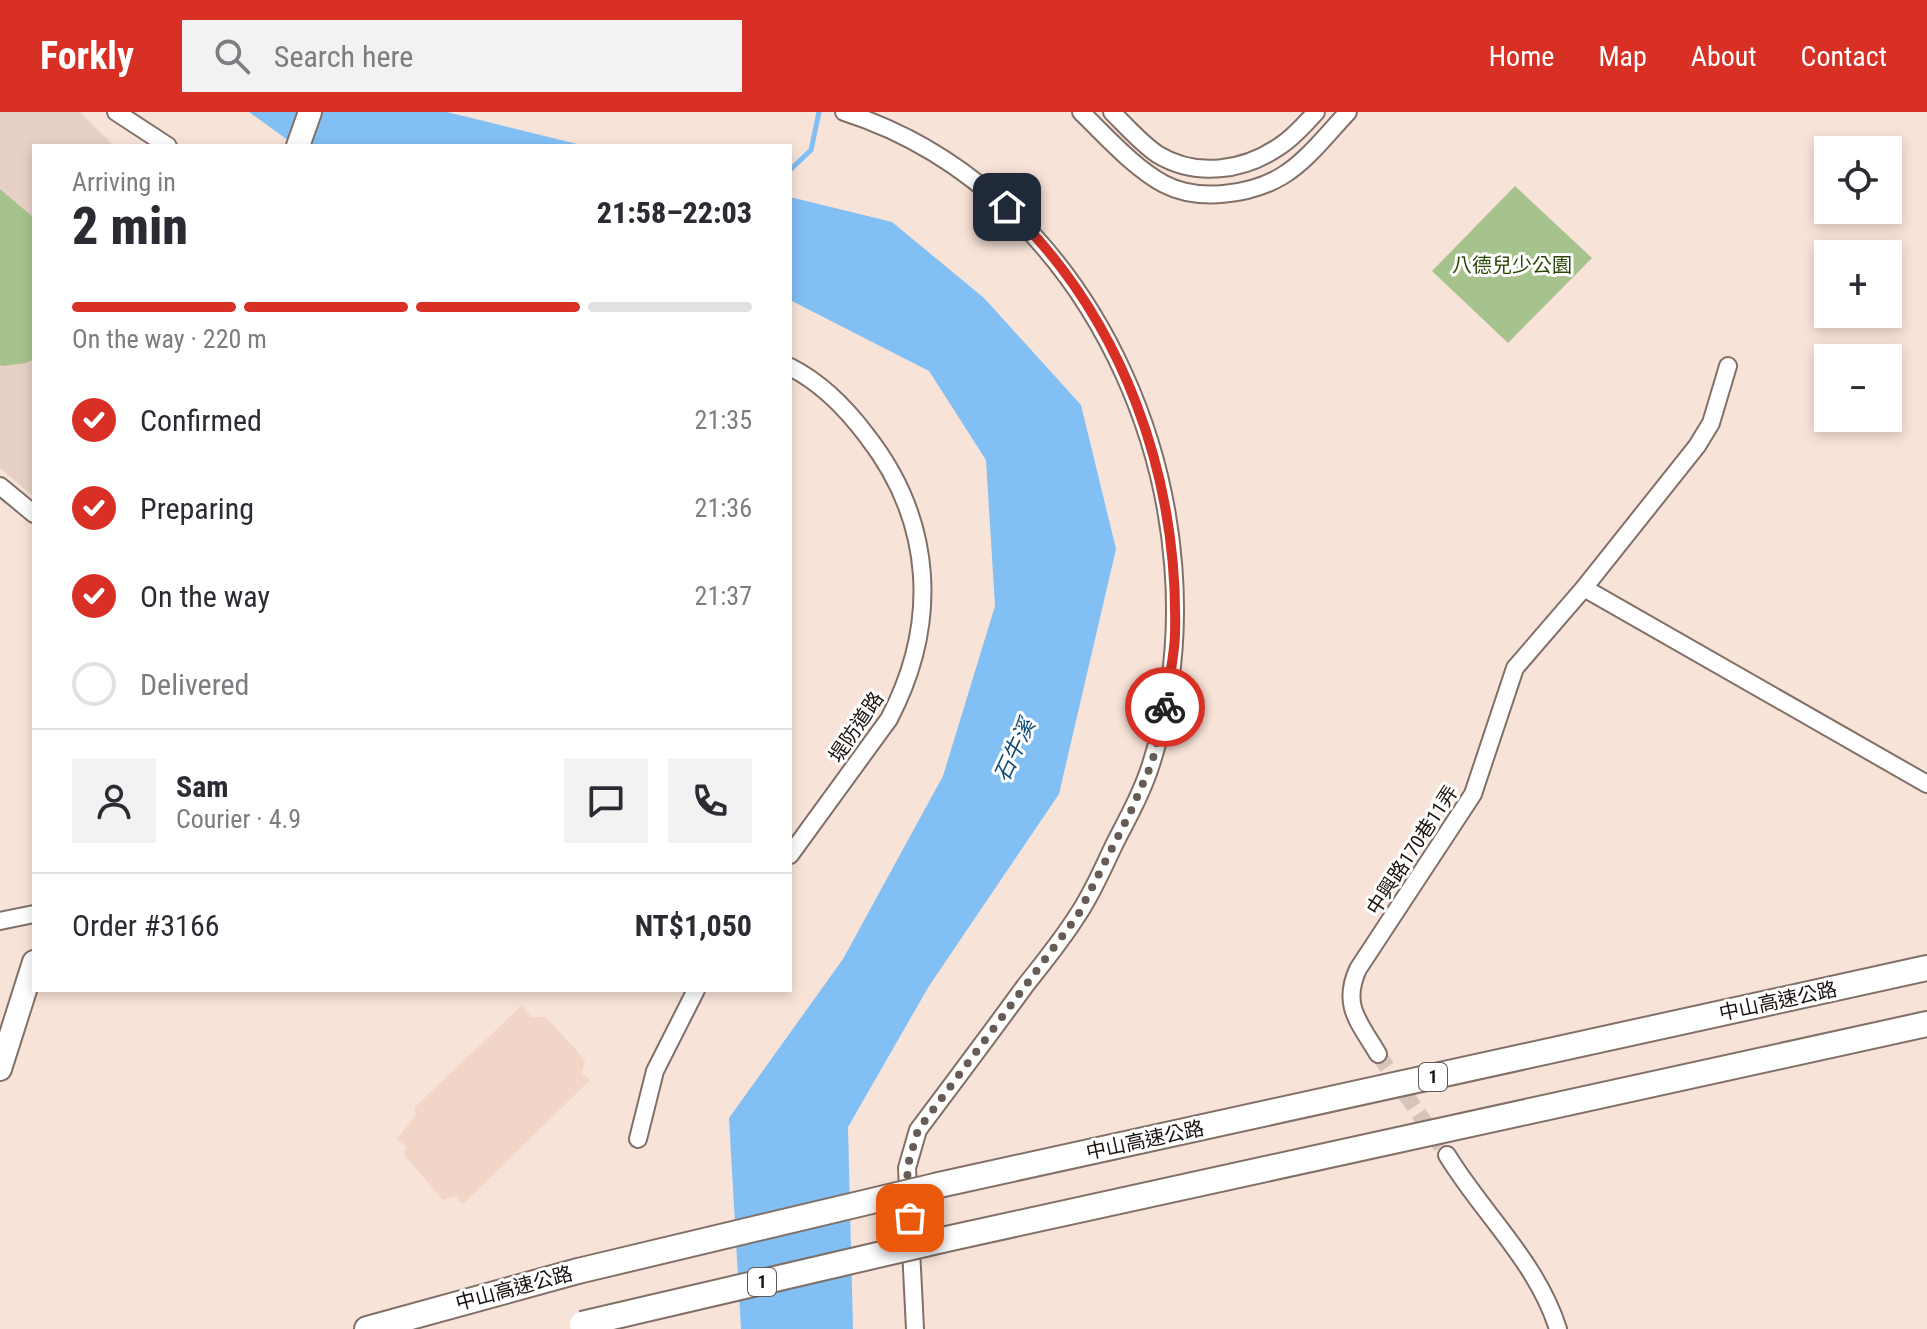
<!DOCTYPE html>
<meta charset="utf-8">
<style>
:root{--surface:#fff;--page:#f2f2f3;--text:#2b2b33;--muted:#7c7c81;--line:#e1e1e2;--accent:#d93025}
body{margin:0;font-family:"Roboto Condensed","Noto Sans TC",sans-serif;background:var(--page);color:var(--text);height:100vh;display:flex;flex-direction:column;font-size:30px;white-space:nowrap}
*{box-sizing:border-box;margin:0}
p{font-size:26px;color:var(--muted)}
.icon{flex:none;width:44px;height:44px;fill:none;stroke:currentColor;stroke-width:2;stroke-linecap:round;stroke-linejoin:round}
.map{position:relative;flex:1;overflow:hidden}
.panel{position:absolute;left:32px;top:32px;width:760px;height:848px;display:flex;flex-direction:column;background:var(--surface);border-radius:0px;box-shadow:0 4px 12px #0003}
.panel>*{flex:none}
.fabs{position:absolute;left:1814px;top:24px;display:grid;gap:16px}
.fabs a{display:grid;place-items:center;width:88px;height:88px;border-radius:0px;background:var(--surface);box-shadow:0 4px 12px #0003;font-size:40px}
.pin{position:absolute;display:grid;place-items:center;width:68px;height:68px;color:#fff;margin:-34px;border-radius:16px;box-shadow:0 4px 12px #0006}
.courier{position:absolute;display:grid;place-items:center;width:80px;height:80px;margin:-40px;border:6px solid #d93025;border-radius:50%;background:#fff;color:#222;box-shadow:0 2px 10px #0007}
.headline em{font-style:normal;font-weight:800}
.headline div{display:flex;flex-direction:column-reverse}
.headline{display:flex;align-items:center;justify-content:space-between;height:136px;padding:0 40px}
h1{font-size:52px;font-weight:800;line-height:60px}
.bar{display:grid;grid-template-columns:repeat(4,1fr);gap:12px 8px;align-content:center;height:96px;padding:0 40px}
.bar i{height:10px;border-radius:6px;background:var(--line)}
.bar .on{background:var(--accent)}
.bar p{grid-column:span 4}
.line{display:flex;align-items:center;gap:20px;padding:0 40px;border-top:2px solid var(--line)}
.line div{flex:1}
.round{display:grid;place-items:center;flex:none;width:84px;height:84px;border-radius:0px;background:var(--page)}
ol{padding:0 40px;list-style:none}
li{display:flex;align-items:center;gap:24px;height:88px}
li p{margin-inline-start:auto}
li .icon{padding:8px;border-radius:50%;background:var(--accent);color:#fff;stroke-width:4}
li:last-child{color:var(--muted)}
li i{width:44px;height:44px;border:4px solid var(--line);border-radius:50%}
header{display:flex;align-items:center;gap:48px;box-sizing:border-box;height:112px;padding:0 40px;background:var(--accent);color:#fff}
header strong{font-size:38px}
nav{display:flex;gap:44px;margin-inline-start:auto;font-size:28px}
.search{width:560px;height:72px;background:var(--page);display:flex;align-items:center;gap:20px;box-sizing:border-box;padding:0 28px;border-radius:0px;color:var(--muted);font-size:30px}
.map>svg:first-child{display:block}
.built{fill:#f1d5c7}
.education{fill:#e7d1c6}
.green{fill:#a6c38d}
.water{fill:#81bff4}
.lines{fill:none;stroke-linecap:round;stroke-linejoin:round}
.stream{stroke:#81bff4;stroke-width:5}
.minor-tunnel{stroke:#d7c4bb;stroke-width:16;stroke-dasharray:16 8;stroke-linecap:butt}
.minor-casing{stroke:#827067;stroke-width:20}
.major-casing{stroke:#827067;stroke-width:26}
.highway-casing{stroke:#827067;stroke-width:28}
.minor{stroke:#fff;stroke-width:16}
.major{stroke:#fff;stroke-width:22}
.highway{stroke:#fff;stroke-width:24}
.highway-bridge-casing{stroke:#827067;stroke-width:28;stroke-linecap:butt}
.highway-bridge{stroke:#fff;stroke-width:24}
.done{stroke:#675b56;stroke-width:8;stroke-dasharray:0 14.4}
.route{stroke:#d93025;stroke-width:10}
.labels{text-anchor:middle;stroke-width:6;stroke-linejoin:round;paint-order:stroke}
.shield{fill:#fff;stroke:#5e5957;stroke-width:2}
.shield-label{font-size:18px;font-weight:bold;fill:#19120f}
.park-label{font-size:20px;fill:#2a4505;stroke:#fff}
.street-label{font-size:20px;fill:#19120f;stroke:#fff}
.water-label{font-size:22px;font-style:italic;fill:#0d4a75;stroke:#fff}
</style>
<header>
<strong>Forkly</strong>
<div class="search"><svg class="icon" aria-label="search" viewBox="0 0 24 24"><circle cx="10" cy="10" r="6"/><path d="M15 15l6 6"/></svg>Search here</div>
<nav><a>Home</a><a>Map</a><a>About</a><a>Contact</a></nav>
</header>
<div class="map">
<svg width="1927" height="1217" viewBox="0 0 1927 1217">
<rect width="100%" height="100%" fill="#f8e3d9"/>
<path class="built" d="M 521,894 L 532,905 L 546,905 L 585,948 L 582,961 L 590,968 L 463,1092 L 455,1084 L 443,1088 L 404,1043 L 406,1035 L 397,1027 L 416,1003 L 414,996 Z"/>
<path class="education" d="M 0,0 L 80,0 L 114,34 L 34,34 L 34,385 L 0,356 Z"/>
<path class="green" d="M 1515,74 L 1592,146 L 1508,231 L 1432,159 Z
M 0,77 L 34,106 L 34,247 L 26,251 L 3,254 L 0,253 Z"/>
<path class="water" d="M 249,0 L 447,0 L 585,34 L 296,34 Z
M 790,85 L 892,110 L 984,186 L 1081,293 L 1116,437 L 1059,682 L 929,874 L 848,1015 L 853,1217 L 741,1217 L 729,1006 L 843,847 L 943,664 L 995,494 L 986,348 L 929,259 L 790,188 Z"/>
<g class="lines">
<path class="stream" d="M 790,58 L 811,38 L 819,0"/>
<path class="minor-tunnel" d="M 1378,942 L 1447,1043"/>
<g class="minor-casing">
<path id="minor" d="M 116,0 L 168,34
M 844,0 C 1101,82 1231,401 1152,649 C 1144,676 1130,702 1117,727 C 1104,753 1093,781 1077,804 C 1062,828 1043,851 1025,874 C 990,922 954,970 918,1018 L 907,1056 L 915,1217
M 1081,0 C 1107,25 1133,55 1164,72 C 1198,90 1250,83 1282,64 C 1307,49 1328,21 1348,0
M 1112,0 C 1126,14 1141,31 1157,42 C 1196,66 1244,59 1280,34 C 1294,25 1305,12 1316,0
M 790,255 C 822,271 846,296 867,324 C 934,410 939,512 889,607 L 790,743
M 0,374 L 34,402
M 1584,476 L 1927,672
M 0,809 L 34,802
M 1378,942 C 1360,911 1341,894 1358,857 L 1473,682 L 1515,556 L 1584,476 L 1697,334 L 1711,311 L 1728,254
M 638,1027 L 655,959 L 696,878
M 1447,1043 C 1483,1102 1537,1150 1558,1217"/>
</g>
<g class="major-casing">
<path id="major" d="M 298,34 L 310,0
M 0,957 L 34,850"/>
</g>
<g class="highway-casing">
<path id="highway" d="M 939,1073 L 1927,856
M 942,1128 L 1927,912
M 367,1217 L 578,1159"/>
</g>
<use href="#minor" class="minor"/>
<use href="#major" class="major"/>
<use href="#highway" class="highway"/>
<g class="highway-bridge-casing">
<path id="highway-bridge" d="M 578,1159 L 939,1073
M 582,1212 L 942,1128"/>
</g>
<use href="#highway-bridge" class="highway-bridge"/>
</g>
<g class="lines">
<path class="done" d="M 910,1106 L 907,1056 L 918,1018 L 1078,803 L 1130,701 L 1152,651 L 1165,595"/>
<path class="route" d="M 1007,95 C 1123,206 1179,364 1175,523 C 1174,547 1168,572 1165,595"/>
</g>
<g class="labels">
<g class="shield">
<rect x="1419" y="951" width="28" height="28" rx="6"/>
<rect x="748" y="1156" width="28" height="28" rx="6"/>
</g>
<g class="shield-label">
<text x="1433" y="971">1</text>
<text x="762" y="1176">1</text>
</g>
<g class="park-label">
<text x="1512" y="160">八德兒少公園</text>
</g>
<g class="street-label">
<text transform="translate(856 615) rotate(-56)" y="7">堤防道路</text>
<text transform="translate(1412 738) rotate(-57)" y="7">中興路170巷11弄</text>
<text transform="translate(1778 889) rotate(-12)" y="7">中山高速公路</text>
<text transform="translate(1145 1028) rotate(-12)" y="7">中山高速公路</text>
<text transform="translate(514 1176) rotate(-15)" y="7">中山高速公路</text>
</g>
<g class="water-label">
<text transform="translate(1014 638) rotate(-65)" y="8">石牛溪</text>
</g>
</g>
</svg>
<div class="fabs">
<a><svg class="icon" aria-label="locate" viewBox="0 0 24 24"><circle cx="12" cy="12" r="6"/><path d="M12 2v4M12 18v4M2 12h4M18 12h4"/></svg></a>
<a>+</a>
<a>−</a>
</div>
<div class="pin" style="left:910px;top:1106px;background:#ea580c"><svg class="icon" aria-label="bag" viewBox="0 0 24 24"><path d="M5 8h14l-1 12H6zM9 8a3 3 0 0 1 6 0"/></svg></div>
<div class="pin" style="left:1007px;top:95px;background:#1f2937"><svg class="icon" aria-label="home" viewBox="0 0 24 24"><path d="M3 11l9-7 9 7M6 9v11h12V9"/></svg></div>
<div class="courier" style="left:1165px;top:595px"><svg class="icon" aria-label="bike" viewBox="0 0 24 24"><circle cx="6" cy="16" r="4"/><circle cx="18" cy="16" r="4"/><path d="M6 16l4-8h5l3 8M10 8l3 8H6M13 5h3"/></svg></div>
<section class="panel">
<div class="headline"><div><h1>2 min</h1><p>Arriving in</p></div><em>21:58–22:03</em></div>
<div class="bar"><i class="on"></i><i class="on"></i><i class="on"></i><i></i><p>On the way · 220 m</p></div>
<ol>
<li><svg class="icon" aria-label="check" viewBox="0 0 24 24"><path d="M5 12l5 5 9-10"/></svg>Confirmed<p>21:35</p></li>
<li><svg class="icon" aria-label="check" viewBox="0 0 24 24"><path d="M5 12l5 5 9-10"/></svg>Preparing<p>21:36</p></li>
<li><svg class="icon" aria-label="check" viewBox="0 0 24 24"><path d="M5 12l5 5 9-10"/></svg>On the way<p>21:37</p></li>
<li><i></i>Delivered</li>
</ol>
<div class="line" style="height:144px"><a class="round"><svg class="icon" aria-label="person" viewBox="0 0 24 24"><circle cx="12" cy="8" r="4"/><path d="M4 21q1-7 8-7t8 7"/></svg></a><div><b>Sam</b><p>Courier · 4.9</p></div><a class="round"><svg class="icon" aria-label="chat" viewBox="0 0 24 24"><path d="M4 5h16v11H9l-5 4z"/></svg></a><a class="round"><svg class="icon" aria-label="phone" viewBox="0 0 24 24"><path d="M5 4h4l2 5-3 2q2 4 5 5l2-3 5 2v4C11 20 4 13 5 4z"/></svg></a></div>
<div class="line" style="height:104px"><div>Order #3166</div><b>NT$1,050</b></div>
</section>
</div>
